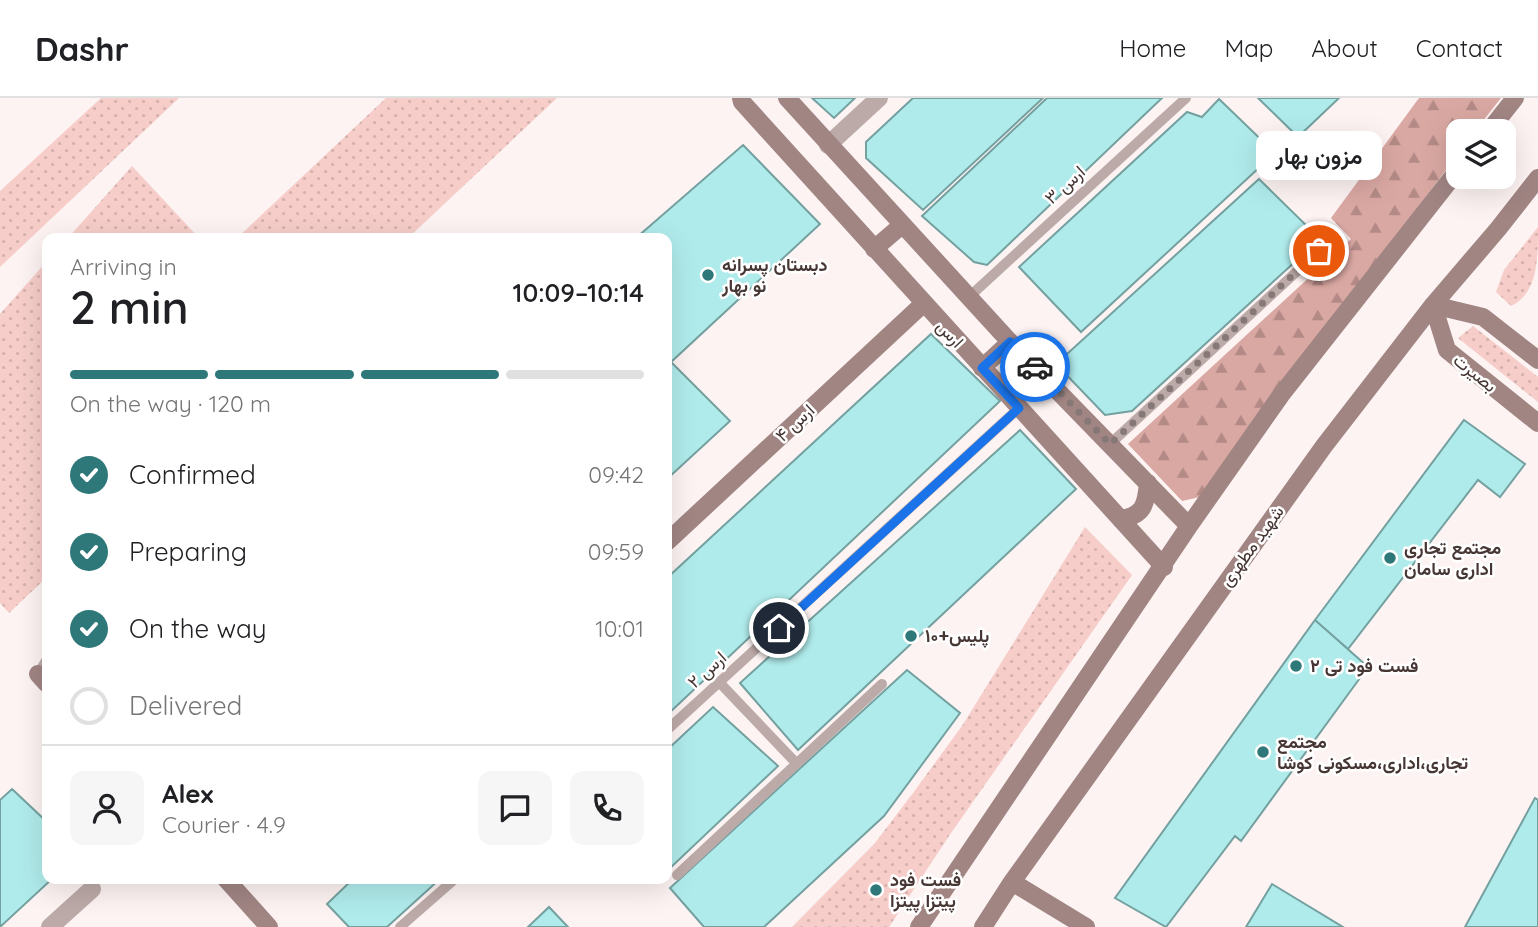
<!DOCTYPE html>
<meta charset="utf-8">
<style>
:root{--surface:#fff;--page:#f6f6f6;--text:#202124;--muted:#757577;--line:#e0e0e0;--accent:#2e7879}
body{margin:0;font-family:Quicksand,Vazirmatn,sans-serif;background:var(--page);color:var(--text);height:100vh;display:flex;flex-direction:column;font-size:26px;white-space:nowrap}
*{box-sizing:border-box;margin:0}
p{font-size:23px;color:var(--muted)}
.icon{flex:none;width:38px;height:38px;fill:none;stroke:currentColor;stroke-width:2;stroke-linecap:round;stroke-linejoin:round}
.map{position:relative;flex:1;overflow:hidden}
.sheet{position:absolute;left:42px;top:135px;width:630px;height:651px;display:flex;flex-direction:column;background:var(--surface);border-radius:14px;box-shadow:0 7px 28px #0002}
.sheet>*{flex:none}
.controls{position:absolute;left:1446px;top:21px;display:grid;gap:14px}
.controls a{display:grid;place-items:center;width:70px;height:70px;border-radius:14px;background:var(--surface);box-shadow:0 7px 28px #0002;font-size:35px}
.pin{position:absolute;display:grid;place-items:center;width:60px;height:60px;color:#fff;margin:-30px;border:4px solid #fff;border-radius:50%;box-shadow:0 2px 7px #0007}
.courier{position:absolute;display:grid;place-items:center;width:70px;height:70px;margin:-35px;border:5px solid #1a73e8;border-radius:50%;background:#fff;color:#222;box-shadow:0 2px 9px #0007}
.bubble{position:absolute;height:49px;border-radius:14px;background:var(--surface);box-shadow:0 7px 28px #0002;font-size:23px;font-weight:600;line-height:49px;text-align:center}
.overview em{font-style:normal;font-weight:600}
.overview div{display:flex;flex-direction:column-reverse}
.overview{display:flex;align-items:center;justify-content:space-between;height:119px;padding:0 28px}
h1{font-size:46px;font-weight:600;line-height:52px}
.bar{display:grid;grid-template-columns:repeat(4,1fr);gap:10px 7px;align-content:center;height:84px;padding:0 28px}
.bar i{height:9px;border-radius:5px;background:var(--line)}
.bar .selected{background:var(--accent)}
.bar p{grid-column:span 4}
.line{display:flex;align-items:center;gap:18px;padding:0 28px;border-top:2px solid var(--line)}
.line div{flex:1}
.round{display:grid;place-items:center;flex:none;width:74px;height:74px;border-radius:14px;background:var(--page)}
ol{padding:0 28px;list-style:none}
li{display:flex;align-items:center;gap:21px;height:77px}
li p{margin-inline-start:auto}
li .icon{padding:7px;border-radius:50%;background:var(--accent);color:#fff;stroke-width:4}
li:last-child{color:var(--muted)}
li i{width:38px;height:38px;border:4px solid var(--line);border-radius:50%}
header{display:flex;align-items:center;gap:42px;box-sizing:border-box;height:98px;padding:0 35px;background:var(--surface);border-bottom:2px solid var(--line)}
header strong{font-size:33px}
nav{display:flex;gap:38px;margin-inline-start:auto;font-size:24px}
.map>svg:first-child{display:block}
.grass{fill:url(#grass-dots)}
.forest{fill:url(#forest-firs)}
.building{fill:#b0ebeb;stroke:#74a0a0;stroke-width:2}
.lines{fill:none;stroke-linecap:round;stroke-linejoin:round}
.lane{stroke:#bcaaa8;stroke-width:10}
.street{stroke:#bcaaa8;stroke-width:18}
.secondary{stroke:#a08583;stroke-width:18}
.done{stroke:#867876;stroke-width:7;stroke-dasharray:0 12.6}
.route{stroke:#1a73e8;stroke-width:9}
.poi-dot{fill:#2e7879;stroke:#fff;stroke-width:2.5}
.labels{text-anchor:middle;stroke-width:5;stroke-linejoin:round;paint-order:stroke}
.street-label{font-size:18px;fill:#463634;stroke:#fff}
.poi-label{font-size:18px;font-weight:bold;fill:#463634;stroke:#fff;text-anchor:start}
</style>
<header>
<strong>Dashr</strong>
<nav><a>Home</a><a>Map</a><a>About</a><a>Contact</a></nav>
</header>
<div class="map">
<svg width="1538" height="829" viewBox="0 0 1538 829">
<defs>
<pattern id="grass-dots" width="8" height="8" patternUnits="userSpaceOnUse" patternTransform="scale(1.75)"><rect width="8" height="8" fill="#f6cdc9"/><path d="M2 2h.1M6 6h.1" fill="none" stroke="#d4b1ad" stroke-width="1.8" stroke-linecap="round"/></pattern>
<pattern id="forest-firs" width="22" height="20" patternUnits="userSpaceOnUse" patternTransform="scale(1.75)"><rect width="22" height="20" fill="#daa8a3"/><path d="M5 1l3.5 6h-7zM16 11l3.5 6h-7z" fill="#b38a86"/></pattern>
</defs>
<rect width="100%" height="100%" fill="#fcf3f2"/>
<path class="grass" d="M 101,0 L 179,0 L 0,169 L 0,93 Z
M 386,0 L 557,0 L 408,140 L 237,140 Z
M 132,68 L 199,140 L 68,140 Z
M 1538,129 C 1538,161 1538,195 1511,208 L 1496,194 L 1504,172 Z
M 47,163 L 47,479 L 9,515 L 0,505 L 0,216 Z
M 1473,228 L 1538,279 L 1538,304 L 1458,240 Z
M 1085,429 L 1132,477 L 949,738 L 889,829 L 792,829 L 875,745 L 913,695 L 962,628 Z"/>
<path class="forest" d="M 1419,0 L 1501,0 L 1475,33 L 1458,33 L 1458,56 L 1200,399 L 1182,403 L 1128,346 L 1351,141 L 1331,120 Z"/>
<path class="building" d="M 812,0 L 855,0 L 834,20 Z
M 913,0 L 1043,0 L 923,112 L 866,60 L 866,44 Z
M 1047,0 L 1162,0 L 987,167 L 974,164 L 922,118 Z
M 1258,0 L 1339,0 L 1298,39 Z
M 1219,1 L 1275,55 L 1081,234 L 1019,169 L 1187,14 L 1202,19 Z
M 743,47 L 820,126 L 671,264 L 667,260 L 667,140 L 636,140 Z
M 1259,81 L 1313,134 L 1292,156 L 1297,162 L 1132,313 L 1105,317 L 1056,266 Z
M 931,236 L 1000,303 L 667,617 L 667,480 Z
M 667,260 L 730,323 L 667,381 Z
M 1464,322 L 1525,366 L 1500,399 L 1478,382 L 1348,551 L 1315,522 Z
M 1020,332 L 1076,391 L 798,652 L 740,585 Z
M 1315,522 L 1368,569 L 1241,743 L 1235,738 L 1166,829 L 1115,800 Z
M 907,572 L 960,615 L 884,718 L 764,829 L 704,829 L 670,790 Z
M 713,609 L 778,668 L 667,773 L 667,652 Z
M 12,691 L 47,724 L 47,780 L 53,780 L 0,829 L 0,702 Z
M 1535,700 L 1538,702 L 1538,829 L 1465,829 Z
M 354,780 L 441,780 L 387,829 L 349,829 L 327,806 Z
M 1272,786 L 1343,829 L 1246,829 Z
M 549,809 L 568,829 L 528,829 Z"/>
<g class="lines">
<path class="lane" d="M 969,199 L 1186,0
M 1110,346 L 1319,153
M 38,576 L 47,561
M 719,584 L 797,666
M 667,632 L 1019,310
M 677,777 L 882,586
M 400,829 L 456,780"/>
<path class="street" d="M 828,47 L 879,0
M 50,829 L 92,791"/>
<path class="secondary" d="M 741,0 L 742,4 L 1164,469
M 787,0 L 1010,244 L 1189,428
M 1489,33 L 1515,0
M 874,151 L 902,127
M 1433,207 L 1447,252 L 1538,325
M 1433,207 L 1483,219 L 1538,262
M 982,270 L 1010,244
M 1120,421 C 1144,418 1146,406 1148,385
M 667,444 L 923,206
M 38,576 L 47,586
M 225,780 L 269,829
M 1012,784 L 1086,829
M 919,829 L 1189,428 L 1281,297 L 1458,72
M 983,829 L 1012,784 L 1324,348 L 1433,207 L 1498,131 L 1538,80"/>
</g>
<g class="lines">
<path class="done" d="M 1035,269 L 1110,346 L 1319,153"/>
<path class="route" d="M 779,530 L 1019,310 L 982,270 L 1010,244 L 1035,269"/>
</g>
<g class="poi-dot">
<circle cx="708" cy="177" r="7"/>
<circle cx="1390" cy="460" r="7"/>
<circle cx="911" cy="538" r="7"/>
<circle cx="1296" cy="568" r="7"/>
<circle cx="1263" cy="654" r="7"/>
<circle cx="876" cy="792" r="7"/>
</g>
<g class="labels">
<g class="street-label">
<text transform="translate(1065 87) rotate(-42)" y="6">ارس ۳</text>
<text transform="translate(950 236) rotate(47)" y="6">ارس</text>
<text transform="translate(1475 275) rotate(39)" y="6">بصیرت</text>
<text transform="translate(795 325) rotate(-43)" y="6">ارس ۴</text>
<text transform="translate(1252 448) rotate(-54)" y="6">شهید مطهری</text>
<text transform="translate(707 572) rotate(-42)" y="6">ارس ۲</text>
</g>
<g class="poi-label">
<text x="722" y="173">دبستان پسرانه<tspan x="722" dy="21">نو بهار</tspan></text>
<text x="1404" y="456">مجتمع تجاری<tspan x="1404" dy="21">اداری سامان</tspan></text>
<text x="925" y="544">پلیس+۱۰</text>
<text x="1310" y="574">فست فود تی ۲</text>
<text x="1277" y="650">مجتمع<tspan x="1277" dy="21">تجاری،اداری،مسکونی کوشا</tspan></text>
<text x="890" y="788">فست فود<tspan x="890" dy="21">پیتزا پیتزا</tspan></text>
</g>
</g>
</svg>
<div class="controls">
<a><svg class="icon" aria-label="layers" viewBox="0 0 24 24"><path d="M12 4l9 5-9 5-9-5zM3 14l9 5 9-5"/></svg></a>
</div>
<div class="pin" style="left:1319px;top:153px;background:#ea580c"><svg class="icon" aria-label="bag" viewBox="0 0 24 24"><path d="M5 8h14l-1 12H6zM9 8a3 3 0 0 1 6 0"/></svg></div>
<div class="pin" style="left:779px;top:530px;background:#1f2937"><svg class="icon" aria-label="home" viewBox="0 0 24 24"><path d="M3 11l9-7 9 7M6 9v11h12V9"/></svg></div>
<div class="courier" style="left:1035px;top:269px"><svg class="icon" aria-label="car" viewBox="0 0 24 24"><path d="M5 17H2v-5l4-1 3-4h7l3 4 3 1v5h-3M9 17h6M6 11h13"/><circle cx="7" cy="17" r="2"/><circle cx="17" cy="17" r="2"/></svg></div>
<div class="bubble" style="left:1256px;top:33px;width:126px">مزون بهار</div>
<section class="sheet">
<div class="overview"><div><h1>2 min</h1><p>Arriving in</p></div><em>10:09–10:14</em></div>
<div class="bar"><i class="selected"></i><i class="selected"></i><i class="selected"></i><i></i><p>On the way · 120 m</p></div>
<ol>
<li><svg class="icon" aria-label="check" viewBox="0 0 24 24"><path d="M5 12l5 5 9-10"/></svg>Confirmed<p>09:42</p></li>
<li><svg class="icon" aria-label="check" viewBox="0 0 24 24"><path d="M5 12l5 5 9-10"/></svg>Preparing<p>09:59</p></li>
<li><svg class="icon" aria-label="check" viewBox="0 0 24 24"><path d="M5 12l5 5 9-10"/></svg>On the way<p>10:01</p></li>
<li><i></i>Delivered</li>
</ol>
<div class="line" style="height:126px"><a class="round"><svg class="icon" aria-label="person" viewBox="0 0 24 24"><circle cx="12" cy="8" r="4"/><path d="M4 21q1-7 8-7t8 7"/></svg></a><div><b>Alex</b><p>Courier · 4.9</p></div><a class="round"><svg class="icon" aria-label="chat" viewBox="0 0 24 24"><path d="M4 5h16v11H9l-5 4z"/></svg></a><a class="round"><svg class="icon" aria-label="phone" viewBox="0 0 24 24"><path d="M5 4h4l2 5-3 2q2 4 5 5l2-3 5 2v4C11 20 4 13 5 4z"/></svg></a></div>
</section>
</div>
